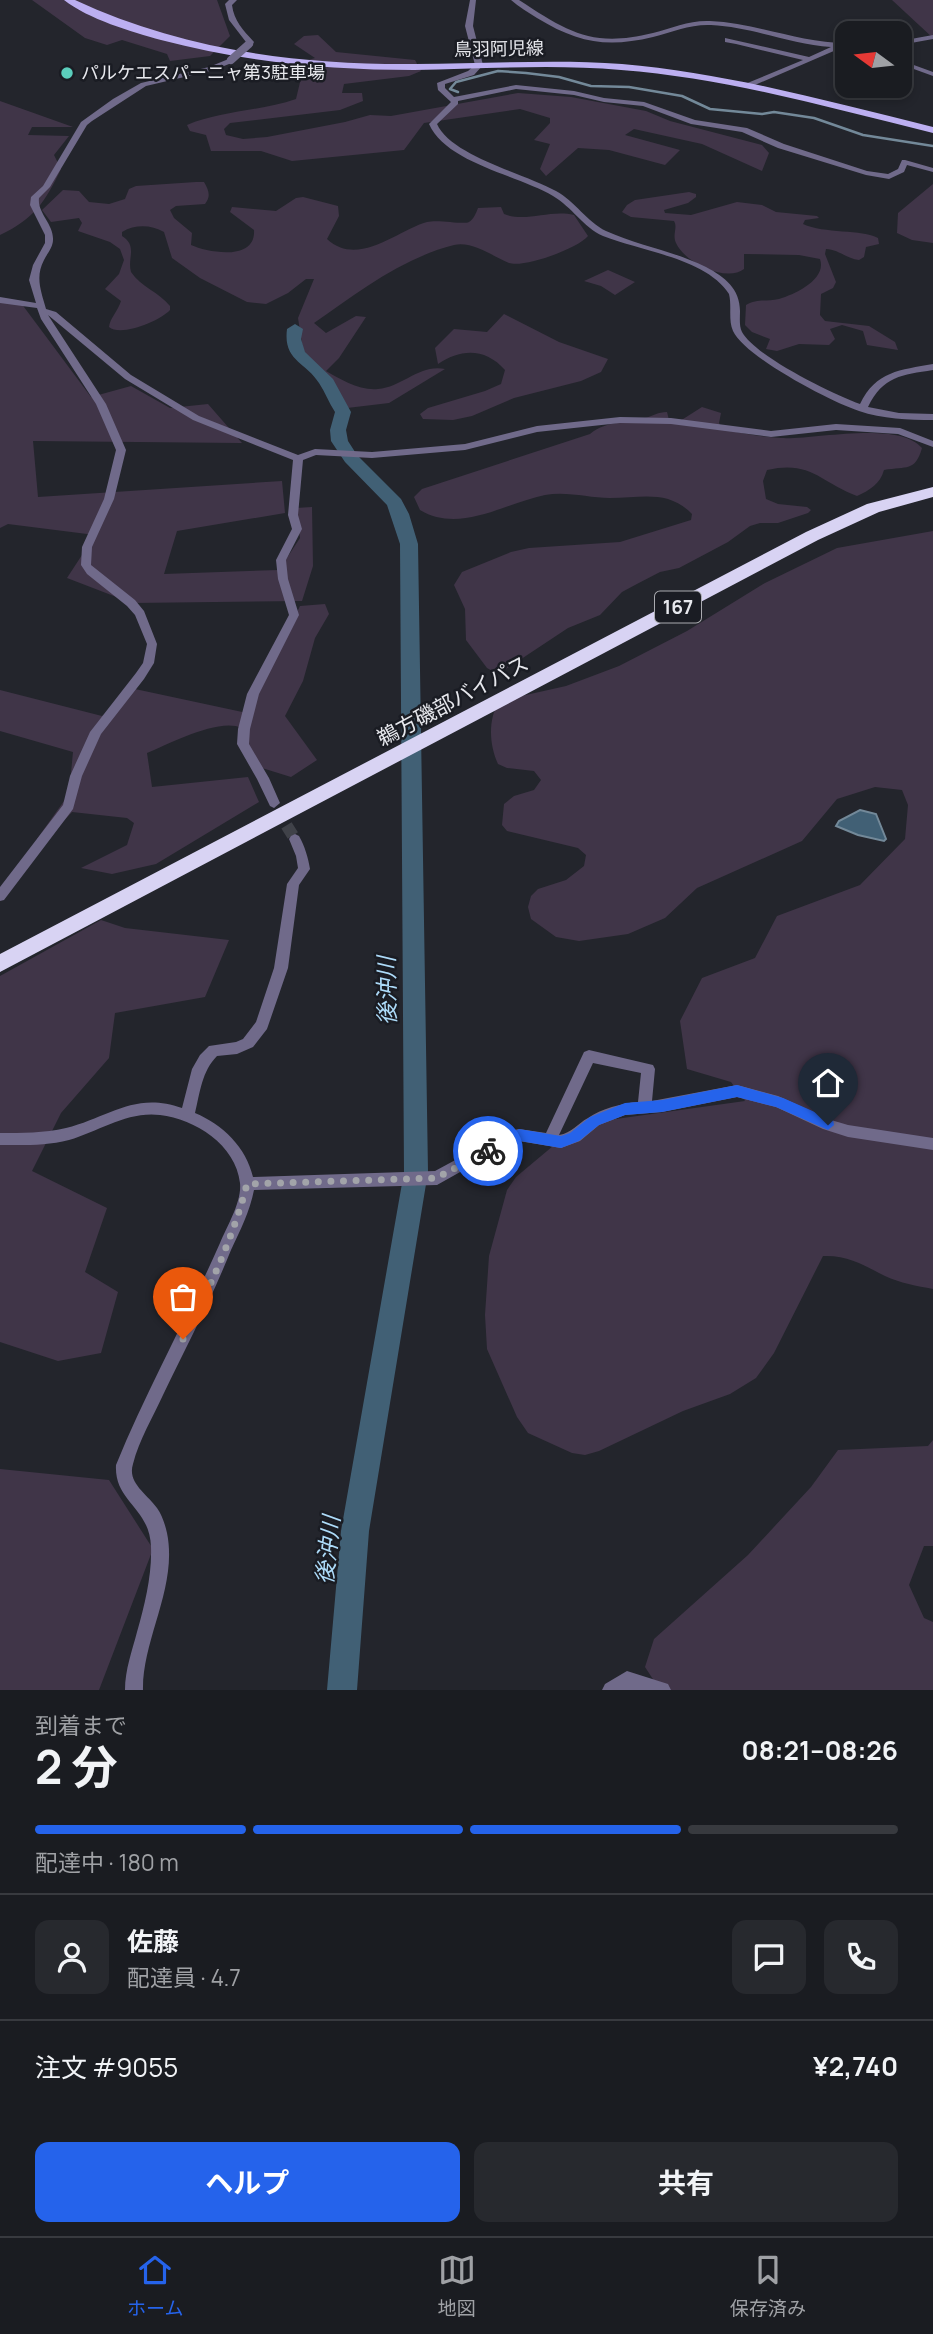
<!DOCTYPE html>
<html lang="ja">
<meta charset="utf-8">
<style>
:root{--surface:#1a1c21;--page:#27292e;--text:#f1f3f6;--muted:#9fa1a5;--line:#383a3f;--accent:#2563eb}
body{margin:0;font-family:Manrope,"Noto Sans JP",sans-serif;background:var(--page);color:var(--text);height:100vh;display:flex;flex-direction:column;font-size:26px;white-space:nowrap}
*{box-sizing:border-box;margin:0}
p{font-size:23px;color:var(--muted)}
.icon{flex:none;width:38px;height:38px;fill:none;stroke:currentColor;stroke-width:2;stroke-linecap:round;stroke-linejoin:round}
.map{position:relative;height:1690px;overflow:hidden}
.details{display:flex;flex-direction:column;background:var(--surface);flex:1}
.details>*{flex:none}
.needle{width:46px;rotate:285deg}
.buttons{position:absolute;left:835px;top:21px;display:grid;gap:14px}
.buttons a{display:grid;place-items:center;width:77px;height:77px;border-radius:14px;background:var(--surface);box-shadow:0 4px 10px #0003,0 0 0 2px var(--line);font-size:35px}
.pin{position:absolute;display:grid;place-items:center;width:60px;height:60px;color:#fff;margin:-72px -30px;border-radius:50% 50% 50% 0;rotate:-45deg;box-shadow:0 0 7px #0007}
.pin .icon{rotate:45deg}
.courier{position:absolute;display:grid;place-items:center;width:70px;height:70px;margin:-35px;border:5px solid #2563eb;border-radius:50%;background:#fff;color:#222;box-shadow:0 2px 9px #0007}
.head em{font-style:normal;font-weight:700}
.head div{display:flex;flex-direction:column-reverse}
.head{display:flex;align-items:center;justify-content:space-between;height:119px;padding:0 35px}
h1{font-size:46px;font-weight:700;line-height:52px}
.bar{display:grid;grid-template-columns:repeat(4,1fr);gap:10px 7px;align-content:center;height:84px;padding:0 35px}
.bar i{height:9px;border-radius:5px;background:var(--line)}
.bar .selected{background:var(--accent)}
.bar p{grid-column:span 4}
.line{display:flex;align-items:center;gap:18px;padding:0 35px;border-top:2px solid var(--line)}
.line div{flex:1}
.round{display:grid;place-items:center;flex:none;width:74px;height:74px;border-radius:14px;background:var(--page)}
.action{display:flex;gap:14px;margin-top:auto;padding:14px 35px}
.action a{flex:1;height:80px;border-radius:14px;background:var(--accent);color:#fff;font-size:28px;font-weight:700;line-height:80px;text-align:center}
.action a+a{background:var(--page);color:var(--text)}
.tab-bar{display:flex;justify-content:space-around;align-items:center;height:98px;border-top:2px solid var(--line);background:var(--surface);font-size:19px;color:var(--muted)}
.tab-bar a{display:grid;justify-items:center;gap:4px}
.tab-bar .selected{color:var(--accent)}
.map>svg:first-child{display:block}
.green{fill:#403548}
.water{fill:#416075;stroke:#738999;stroke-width:2}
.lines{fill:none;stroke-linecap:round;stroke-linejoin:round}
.stream{stroke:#738999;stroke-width:2.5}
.river{fill:#416075;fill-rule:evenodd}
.minor-tunnel{stroke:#404249;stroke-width:12;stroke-dasharray:12 6;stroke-linecap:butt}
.minor{fill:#706a8a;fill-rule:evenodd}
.major{fill:#bcaff1;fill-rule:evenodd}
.highway{fill:#d8d3f3;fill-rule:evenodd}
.minor-bridge{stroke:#706a8a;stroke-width:8}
.route{fill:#2563eb}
.done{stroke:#a2a4a9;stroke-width:7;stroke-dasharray:0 12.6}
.poi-dot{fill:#5bcebc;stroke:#1a1c23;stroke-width:2.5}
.labels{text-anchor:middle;stroke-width:5;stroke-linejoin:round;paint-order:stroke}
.far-street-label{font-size:18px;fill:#e7e8ed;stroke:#1a1c23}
.far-poi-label{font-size:18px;fill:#e7e8ed;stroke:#1a1c23;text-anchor:start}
.shield{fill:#1a1c23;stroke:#aaabb0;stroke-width:2}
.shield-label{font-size:19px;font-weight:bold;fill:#e7e8ed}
.street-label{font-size:21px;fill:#e7e8ed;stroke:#1a1c23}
.water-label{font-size:23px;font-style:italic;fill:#addbf9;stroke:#1a1c23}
</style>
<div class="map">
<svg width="933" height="1690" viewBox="0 0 933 1690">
<rect width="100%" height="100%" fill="#23252c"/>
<path class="green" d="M 32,0 L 217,0 L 230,36 L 210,56 L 170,61 L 167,54 L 122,40 L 107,45 L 85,38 Z
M 892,0 L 933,0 L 933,38 Z
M 318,35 L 336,52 L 415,60 L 421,71 L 409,76 L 344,84 L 342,93 L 362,93 L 363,101 L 340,110 L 230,123 L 224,129 L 226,135 L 243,139 L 267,137 L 345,122 L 370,115 L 391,116 L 518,93 L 571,97 L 646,111 L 670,121 L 762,145 L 769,153 L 762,171 L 702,144 L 634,129 L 625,135 L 680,150 L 665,165 L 609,150 L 578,148 L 546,176 L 540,169 L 550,144 L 534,140 L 550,123 L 550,118 L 520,109 L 424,123 L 404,150 L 292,161 L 261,151 L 211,151 L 206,135 L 190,131 L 187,125 C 220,111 261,111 296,99 L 301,78 L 285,67 L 315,58 L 294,44 L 304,36 Z
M 0,101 L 73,127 L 32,127 L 28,135 L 69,136 L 54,155 L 61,169 C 45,202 34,219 0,235 Z
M 196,182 L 204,182 C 209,191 211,196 205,204 L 176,206 L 170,210 L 174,218 L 192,233 L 191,245 C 209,253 256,261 254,230 L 230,212 L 232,207 L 276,211 L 296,198 L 303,197 L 338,206 L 339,216 L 327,239 C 358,268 398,230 427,222 C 439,219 463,225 469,222 C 474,219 476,213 478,208 L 501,207 L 504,214 C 526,223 550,209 574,215 L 588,236 C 577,249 524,268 509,263 C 492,256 473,241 454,245 C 402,258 357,293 314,323 L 326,333 L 356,316 L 366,317 L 339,358 L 326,371 C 340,379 360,391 378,389 C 403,387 419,364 445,369 L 389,403 L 347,408 L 334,384 L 306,358 L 302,344 L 298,318 L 314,279 L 306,279 L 288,293 L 266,304 L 247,302 L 200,278 L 172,258 L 164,232 C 151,225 136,224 122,232 L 122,236 C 138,246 127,258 131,272 C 141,287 159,292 170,306 L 170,310 C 160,321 121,337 109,327 C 110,318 118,311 121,301 L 105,289 L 119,274 L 124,260 L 120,249 L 110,242 L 78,231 L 82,223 L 79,218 L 51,222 L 42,210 L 63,190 L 79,191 L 89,202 L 109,204 L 125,199 L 129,189 L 136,186 Z
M 933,184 L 933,243 L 912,240 L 897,233 L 898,213 Z
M 689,192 L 696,194 L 696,197 L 688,203 L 664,210 L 665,213 L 691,215 L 737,202 L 762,205 L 776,212 L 817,216 L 819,218 L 805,220 L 803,224 C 824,234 862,229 878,238 L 879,244 L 866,247 L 864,257 L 859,260 C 847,259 838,249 826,249 L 825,254 L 836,282 L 833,288 L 821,294 L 820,315 L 825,321 L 869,326 L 895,342 L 898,350 L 867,345 L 863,331 L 842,325 L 830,329 L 835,339 L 829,345 L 799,344 L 777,351 L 766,349 L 770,339 L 752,332 L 745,325 L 746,305 C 757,298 768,302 779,299 C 796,294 827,279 820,259 L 799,255 L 744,254 L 744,269 C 726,283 684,262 676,243 C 672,234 678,228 674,221 L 631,217 L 622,212 L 627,205 L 635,200 Z
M 608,270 L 635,282 L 615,295 L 601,286 L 584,281 Z
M 0,300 L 21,303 L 91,397 L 131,386 L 170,408 L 208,404 L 242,443 L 33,441 L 38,497 L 282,481 L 285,513 L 177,531 L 164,574 L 279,570 L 300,538 L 296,508 L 312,507 L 313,566 L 302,601 L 132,603 L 67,578 L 95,535 L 8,524 L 0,528 Z
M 504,314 L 559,342 L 608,359 L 601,372 L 581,381 L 514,398 L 472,416 L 453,420 L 423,419 L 420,414 L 428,408 L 485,391 L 501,384 L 505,370 C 486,348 461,348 438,364 L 435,348 L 454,329 L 487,332 Z
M 702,407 L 721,413 L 719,423 L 722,429 C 741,433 761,437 781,438 C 814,440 898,420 922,448 C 915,472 907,466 884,470 C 880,484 870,490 857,496 C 820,482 811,460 767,470 L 763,481 L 766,499 L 778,504 L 807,507 L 811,510 L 808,513 L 778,523 L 760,523 L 750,526 L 728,542 L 679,568 L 660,572 L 635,585 L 622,592 L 600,615 L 568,628 L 506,669 L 496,673 L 487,668 L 466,640 L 465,609 L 454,585 L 462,572 L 511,552 L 529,548 L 620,542 L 691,520 L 692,514 C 668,489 641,498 610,498 C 589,498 567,491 545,495 C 505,503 460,534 420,510 L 414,497 L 422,489 L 590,434 C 607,420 626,424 645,418 C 653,416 658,412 667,412 L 669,420 L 680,421 Z
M 933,531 L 933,1289 C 917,1286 900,1283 885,1276 C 863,1265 848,1255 823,1256 L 774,1353 L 756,1378 L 730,1394 L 683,1411 L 599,1451 L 585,1455 L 572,1453 L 528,1433 L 517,1417 L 487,1349 L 485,1315 L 489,1256 L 507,1190 L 516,1177 L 553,1146 L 587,1123 L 745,1101 L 731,1082 L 687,1069 L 680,1021 L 702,978 L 755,958 L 777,916 L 860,885 L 905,839 L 908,805 L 902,790 L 875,787 L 837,799 L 802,841 L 697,888 L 665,918 L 628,934 L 579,941 L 556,937 L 531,919 L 528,907 L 531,896 L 538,889 L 566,880 L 584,866 L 586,855 L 578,848 L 507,831 L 502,825 L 504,804 L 514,796 L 534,790 L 541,780 L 534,771 L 507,768 L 498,764 C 489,744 488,720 499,701 L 566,686 L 619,666 L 687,631 L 765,583 L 837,548 Z
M 325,604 L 329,614 L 315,638 L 303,681 L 285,716 L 317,760 L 291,777 L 249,764 L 242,728 C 219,717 169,744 147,753 L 152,787 L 248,777 L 259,802 L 156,864 L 112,874 L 81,868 L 127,845 L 134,823 L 127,818 L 72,812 L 45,841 L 37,839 L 69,794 L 73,752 L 0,731 L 0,690 L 102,716 L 135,689 L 247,713 L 300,606 Z
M 101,920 L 125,928 L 229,940 L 205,997 L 115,1013 L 109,1058 L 61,1113 L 32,1171 L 107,1208 L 85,1272 L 118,1292 L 101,1353 L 58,1361 L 0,1342 L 0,976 Z
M 933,1440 L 933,1546 L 924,1546 L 909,1585 L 924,1618 L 933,1622 L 933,1690 L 660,1690 L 645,1667 L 654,1639 L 748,1555 L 811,1487 L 838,1450 L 928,1446 Z
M 0,1469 L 109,1480 L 153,1549 L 99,1690 L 0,1690 Z"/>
<path class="water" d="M 860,810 L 876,814 L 886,839 L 884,841 L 858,835 L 836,826 L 839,821 Z"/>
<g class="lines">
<path class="stream" d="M 458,92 L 450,89 L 456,82 L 498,71 L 526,73 L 559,77 L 591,86 L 629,87 L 682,96 L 710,109 L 762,114 L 774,112 L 814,118 L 863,135 L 933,146"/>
<path class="river" d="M 295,324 L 303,329 L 301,339 L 305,352 L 333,379 L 351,412 L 346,430 L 348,441 L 357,455 L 401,499 L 409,514 L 418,544 L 428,1172 L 369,1531 L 357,1690 L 327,1690 L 341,1531 L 404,1172 L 400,544 L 387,505 L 345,462 L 331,441 L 330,430 L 335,412 C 329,403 325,392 319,383 C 305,361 283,361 287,329 Z"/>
<path class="minor-tunnel" d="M 277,810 L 295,839"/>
<path class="minor" d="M 229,0 L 237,0 L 232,5 C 234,21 243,30 254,42 L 252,46 L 246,46 L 246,42 L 229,20 L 225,4 Z
M 470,0 L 476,0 L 473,26 L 483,65 L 474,75 L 445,84 L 445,88 L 454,97 L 516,85 L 574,91 L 604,98 L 644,102 L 695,120 L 747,128 L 784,144 L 867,171 L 888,174 L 898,169 L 902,160 L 905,160 L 933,168 L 933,172 L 907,165 L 904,172 L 889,179 L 866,175 L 778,148 L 742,132 L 691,124 L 643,106 L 604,102 L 574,95 L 516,89 L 458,101 L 458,104 L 437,124 C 451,156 526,174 556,191 C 575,201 587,222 606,231 C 639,246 674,251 706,267 C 725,277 740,289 740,311 C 740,318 739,326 742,332 C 756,357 833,394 860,404 C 876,371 900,370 933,364 L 933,370 C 902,375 883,376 868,407 L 899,413 L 933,414 L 933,420 C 909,420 882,419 859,411 C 831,402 745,357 733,331 C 728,320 732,306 729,294 C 706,258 640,251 603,236 C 583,227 572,207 553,196 C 518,175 446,163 429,124 L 451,102 L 438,90 L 437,83 L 468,71 L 475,65 L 465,26 Z
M 511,0 L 519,0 C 568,32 592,48 653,33 C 672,28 690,20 710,21 C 757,23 800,43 847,43 L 847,47 L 843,47 L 748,88 L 745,88 L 745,84 L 803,60 L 736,44 L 725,42 L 725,38 L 809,57 L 831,47 C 790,44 752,27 711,25 C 691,24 672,32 653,37 C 607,48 578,43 537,18 C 528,12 519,7 511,0 Z
M 933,35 L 933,39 L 900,45 L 900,41 Z
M 231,58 L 234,58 L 234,62 L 214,70 L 146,86 L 92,121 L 87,125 L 50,187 L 39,198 C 37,213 54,224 53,240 C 53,247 47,254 44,260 C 35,277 41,291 46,309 L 56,312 L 131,375 L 199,416 L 298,455 L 315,449 L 372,452 L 465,444 L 537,426 L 620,417 L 671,418 L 771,431 L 836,424 L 900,428 L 933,441 L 933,447 L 898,434 L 836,430 L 771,437 L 671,424 L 620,423 L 537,432 L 465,450 L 372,458 L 316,455 L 303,460 L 298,515 L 302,529 L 286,560 L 288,579 L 299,615 L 259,694 L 250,729 L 249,744 L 269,778 L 280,803 L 274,808 L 270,806 L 257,779 L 237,744 L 238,729 L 247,694 L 289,615 L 278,579 L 276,560 L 292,529 L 288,515 L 293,460 L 193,420 L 125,379 L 48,315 L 106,404 L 126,450 L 114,499 L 92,547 L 91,565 L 135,600 L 144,611 L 157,644 L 154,663 L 144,679 L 101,734 L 82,776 L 73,809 L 4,900 L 0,901 L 0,887 L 63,805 L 70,776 L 90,732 L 136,673 L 143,663 L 147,644 L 135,615 L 127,606 L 87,574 L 81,565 L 82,547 L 104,499 L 116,450 L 96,404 L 41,319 L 37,308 L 0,303 L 0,297 L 36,303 L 29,280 L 33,265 L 45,243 L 45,235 L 30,205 L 31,197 L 43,186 L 81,122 L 113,99 L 141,83 L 209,67 Z
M 900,60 L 933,72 L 933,76 L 900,64 Z
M 295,834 L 299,836 C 305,847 308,857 310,869 L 299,885 L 288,968 L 267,1029 L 253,1047 L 237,1054 L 217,1056 C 202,1071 200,1092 195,1113 C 223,1125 246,1147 253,1177 L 435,1171 L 509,1131 L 519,1129 L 546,1133 L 584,1052 L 589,1050 L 653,1065 L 655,1069 L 652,1101 L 737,1085 L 778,1096 L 831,1120 L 848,1125 L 933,1138 L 933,1150 L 848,1137 L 823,1129 L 776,1107 L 737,1097 L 662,1112 L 625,1115 L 599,1125 L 580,1141 L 561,1148 L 519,1141 L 512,1143 L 437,1185 L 254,1190 C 250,1211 240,1231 231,1250 C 211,1300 186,1347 163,1395 C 153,1417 139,1440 133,1464 C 127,1483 147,1494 157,1508 C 162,1515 165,1524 167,1533 C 178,1587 142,1639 143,1690 L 125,1690 C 125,1670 132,1651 137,1632 C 145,1604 152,1575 151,1547 C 150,1507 114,1502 116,1465 C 147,1389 187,1318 220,1243 C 227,1226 242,1202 240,1183 C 236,1145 195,1119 160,1115 C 127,1111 100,1131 69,1140 C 46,1146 23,1145 0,1145 L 0,1133 C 22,1133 44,1133 66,1128 C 109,1117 135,1091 182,1108 L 192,1069 L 200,1055 L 209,1046 L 236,1042 L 243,1039 L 256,1022 L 274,968 L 287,884 L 298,868 L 296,856 L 289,839 L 291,836 ZM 593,1063 L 641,1073 L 638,1102 C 622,1103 601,1109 588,1118 C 577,1124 572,1133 559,1135 Z
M 627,1671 L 668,1684 L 671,1690 L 602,1690 L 605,1684 Z"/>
<path class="major" d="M 64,0 L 75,0 C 182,50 298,65 415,64 C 484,64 553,59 622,64 C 728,73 830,102 933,127 L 933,133 C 830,108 727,78 621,70 C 552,64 483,69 414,70 C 329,70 244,62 161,40 C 132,32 88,19 64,0 Z"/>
<path class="highway" d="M 933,487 L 933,497 L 879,512 L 818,540 L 0,972 L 0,954 L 806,532 L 867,504 Z"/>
<path class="minor-bridge" d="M 231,60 L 249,44"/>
</g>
<path class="route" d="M 737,1085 L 783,1098 L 833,1120 L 834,1125 L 828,1130 L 776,1107 L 737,1097 L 662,1112 L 625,1115 L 599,1125 L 579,1141 L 561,1148 L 520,1141 L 488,1157 L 481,1151 L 483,1147 L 519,1129 L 561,1136 L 570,1133 L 590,1117 L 625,1103 L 662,1100 Z"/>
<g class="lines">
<path class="done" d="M 183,1339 C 209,1290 233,1238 247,1184 L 436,1178 L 488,1151"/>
</g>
<circle class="poi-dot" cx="67" cy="73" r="7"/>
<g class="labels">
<g class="far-street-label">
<text transform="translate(499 49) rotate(-1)" y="6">鳥羽阿児線</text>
</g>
<g class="far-poi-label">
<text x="81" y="79">パルケエスパーニャ第3駐車場</text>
</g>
<rect class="shield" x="655" y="591.5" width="46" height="31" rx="5"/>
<g class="shield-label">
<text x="678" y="614">167</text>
</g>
<g class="street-label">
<text transform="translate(453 701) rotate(-28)" y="7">鵜方磯部バイパス</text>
</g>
<g class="water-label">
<text transform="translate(387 991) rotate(-91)" y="8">後沖川</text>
<text transform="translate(328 1550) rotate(-84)" y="8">後沖川</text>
</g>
</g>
</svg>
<div class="buttons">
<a><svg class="needle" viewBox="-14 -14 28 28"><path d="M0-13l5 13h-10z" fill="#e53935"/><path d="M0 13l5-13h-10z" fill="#9fa1a5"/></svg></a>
</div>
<div class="pin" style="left:183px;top:1339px;background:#ea580c"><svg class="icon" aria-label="bag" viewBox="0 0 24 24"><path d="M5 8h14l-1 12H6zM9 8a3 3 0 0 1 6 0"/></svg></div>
<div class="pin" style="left:828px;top:1125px;background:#1f2937"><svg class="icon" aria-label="home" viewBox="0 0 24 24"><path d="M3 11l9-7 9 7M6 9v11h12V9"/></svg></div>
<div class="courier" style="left:488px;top:1151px"><svg class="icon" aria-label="bike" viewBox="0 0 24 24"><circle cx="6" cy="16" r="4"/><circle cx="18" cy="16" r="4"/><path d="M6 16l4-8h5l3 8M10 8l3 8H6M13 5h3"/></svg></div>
</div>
<section class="details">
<div class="head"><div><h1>2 分</h1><p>到着まで</p></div><em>08:21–08:26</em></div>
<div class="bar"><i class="selected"></i><i class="selected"></i><i class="selected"></i><i></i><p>配達中 · 180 m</p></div>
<div class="line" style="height:126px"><a class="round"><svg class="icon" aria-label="person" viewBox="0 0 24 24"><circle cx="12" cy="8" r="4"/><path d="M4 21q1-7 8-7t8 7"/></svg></a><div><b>佐藤</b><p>配達員 · 4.7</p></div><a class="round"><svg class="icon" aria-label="chat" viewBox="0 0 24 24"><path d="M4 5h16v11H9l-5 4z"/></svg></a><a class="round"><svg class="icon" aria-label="phone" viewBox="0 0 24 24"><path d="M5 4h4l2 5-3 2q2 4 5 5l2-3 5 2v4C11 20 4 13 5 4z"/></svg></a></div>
<div class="line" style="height:91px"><div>注文 #9055</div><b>¥2,740</b></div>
<div class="action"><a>ヘルプ</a><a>共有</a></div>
</section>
<nav class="tab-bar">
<a class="selected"><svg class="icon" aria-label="home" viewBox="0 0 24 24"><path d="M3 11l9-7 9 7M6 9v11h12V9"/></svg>ホーム</a>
<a><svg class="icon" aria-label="map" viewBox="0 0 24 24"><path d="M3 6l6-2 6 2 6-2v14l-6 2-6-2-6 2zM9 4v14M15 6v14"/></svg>地図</a>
<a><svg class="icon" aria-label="saved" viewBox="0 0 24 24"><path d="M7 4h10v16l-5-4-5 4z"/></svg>保存済み</a>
</nav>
